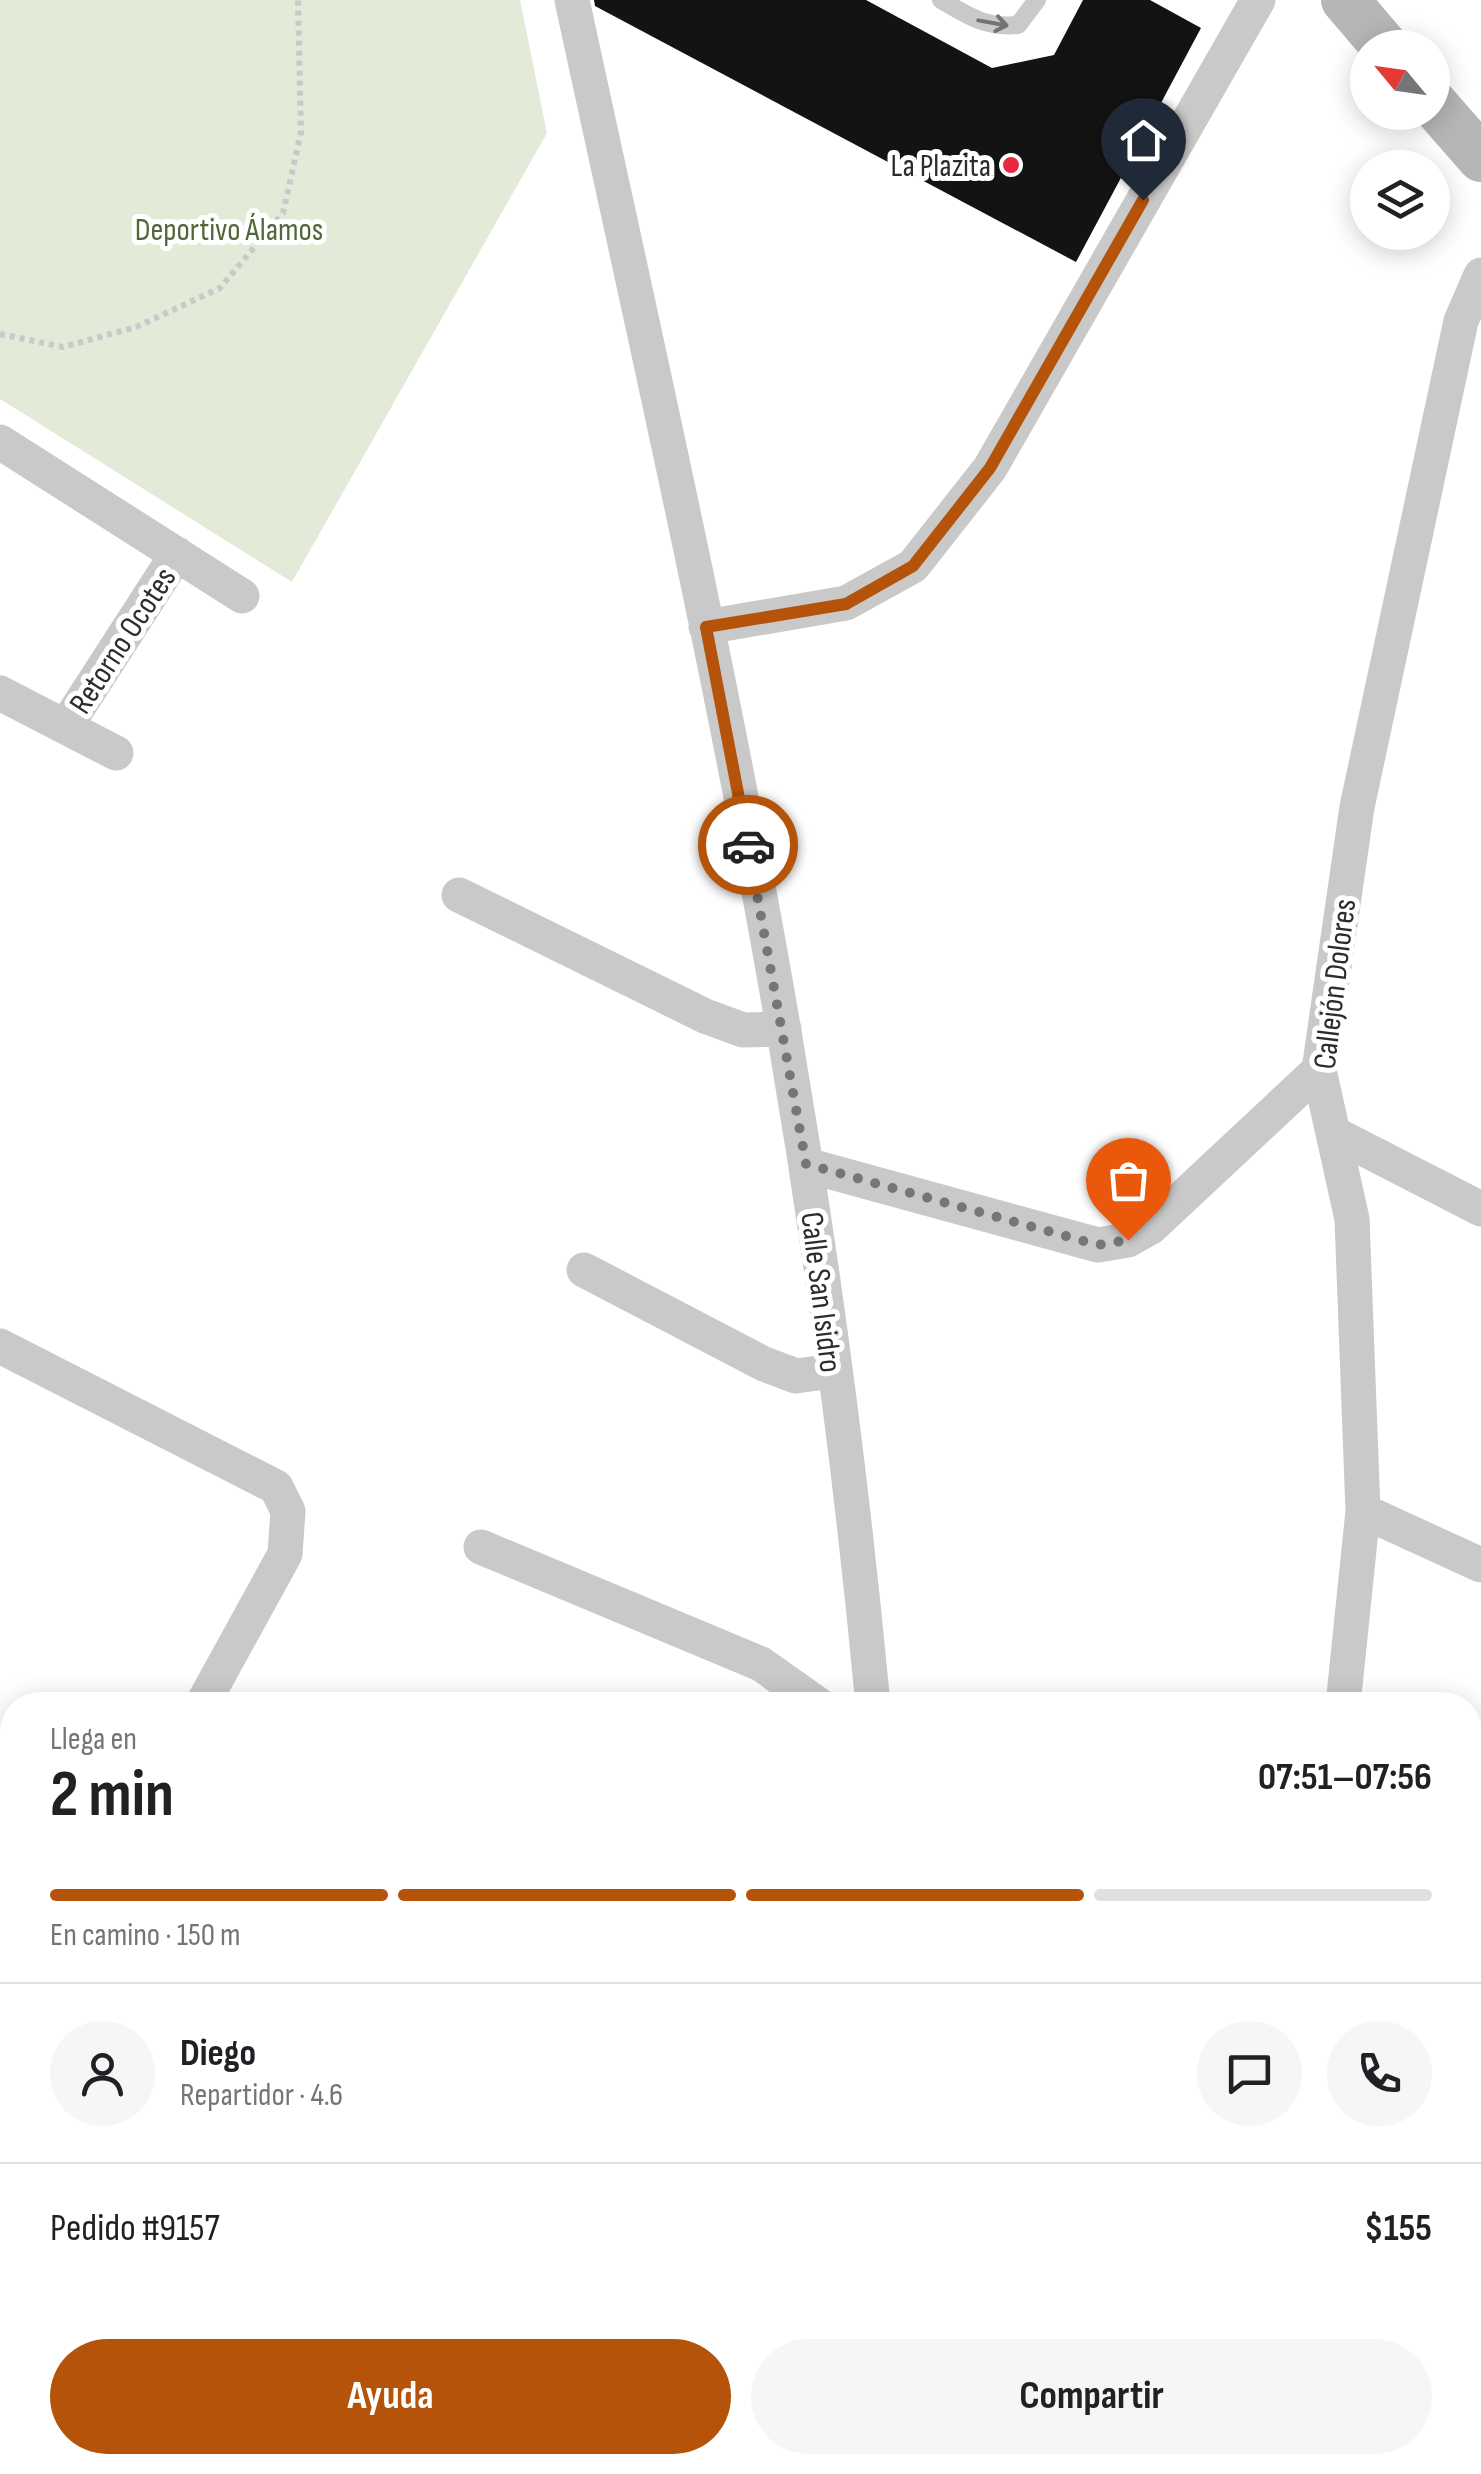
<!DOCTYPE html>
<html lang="es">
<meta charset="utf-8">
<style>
:root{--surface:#fff;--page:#f6f6f6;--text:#202124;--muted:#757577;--line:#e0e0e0;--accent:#b45309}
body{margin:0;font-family:"Sofia Sans Condensed",sans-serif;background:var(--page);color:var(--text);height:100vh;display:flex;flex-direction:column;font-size:38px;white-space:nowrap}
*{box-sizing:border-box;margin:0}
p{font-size:32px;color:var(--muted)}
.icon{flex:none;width:55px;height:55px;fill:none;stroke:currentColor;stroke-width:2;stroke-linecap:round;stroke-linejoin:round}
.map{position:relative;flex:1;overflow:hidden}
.side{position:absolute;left:0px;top:1692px;width:1482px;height:782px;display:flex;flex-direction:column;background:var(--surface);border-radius:40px 40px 0 0;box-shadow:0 5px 25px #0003}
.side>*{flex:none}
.needle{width:65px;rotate:299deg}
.controls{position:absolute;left:1350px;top:30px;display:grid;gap:20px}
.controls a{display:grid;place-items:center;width:100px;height:100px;border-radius:50%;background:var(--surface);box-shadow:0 5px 25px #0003;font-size:50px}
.pin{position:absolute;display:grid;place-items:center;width:85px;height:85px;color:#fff;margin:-102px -42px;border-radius:50% 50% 50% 0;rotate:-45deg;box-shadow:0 0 10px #0007}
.pin .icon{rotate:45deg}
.courier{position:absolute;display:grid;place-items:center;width:100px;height:100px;margin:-50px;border:8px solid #b45309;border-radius:50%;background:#fff;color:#222;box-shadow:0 2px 12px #0007}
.overview em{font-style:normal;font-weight:700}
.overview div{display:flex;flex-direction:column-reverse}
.overview{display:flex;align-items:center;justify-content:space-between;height:170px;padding:0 50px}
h1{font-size:65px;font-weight:700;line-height:75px}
.bar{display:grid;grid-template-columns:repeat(4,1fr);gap:15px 10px;align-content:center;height:120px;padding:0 50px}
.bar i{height:12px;border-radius:8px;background:var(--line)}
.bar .selected{background:var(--accent)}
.bar p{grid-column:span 4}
.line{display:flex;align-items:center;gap:25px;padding:0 50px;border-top:2px solid var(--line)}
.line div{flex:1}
.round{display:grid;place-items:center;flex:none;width:105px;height:105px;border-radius:52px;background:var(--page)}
.cta{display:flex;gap:20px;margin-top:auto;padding:20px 50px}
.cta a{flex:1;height:115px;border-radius:60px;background:var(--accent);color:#fff;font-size:40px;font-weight:700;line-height:115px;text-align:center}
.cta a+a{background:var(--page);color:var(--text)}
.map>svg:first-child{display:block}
.green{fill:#e3ead8}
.building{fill:#131313}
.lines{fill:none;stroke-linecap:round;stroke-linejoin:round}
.path{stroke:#c9c9c9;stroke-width:6;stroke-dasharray:5 5;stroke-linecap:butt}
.lane{stroke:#c9c9c9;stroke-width:18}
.street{stroke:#c9c9c9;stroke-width:35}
.secondary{stroke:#b6b6b6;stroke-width:48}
.oneway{stroke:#737373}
.done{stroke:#767676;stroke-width:10;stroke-dasharray:0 18}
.route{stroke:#b45309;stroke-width:12}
.poi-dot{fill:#e82841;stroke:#fff;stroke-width:4}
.labels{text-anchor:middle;stroke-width:10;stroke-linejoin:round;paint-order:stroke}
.poi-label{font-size:32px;fill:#2c2c2c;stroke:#fff;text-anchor:end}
.park-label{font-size:32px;fill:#516739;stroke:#fff}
.street-label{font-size:32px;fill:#2c2c2c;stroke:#fff}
</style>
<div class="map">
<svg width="1481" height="2474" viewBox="0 0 1481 2474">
<rect width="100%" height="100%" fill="#fff"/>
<path class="green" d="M 0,0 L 520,0 L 547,133 L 292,582 L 0,399 Z
M 1470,2265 L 1481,2270 L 1481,2474 L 1197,2474 L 1201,2462 L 1470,2462 Z"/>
<path class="building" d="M 594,0 L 866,0 L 992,68 L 1054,55 L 1083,0 L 1150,0 L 1201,28 L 1076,262 L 595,6 Z"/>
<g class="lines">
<path class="path" d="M 0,334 L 63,347 L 136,327 L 220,288 L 283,213 L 301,132 L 298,0"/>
<path class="lane" d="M 941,0 C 968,16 986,28 1018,25 L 1037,0"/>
<path class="street" d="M 572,0 C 646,343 725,686 784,1032 C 822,1254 852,1480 873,1705
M 0,442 L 242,596
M 706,627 L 846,603 L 913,566 L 990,468 L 1258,0
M 0,693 L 116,753
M 66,726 L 177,554
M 459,895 L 705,1016 L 743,1030 L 784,1029
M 1335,1134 L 1481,1209
M 806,1165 L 1098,1245 L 1128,1240 L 1151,1227 L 1319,1070
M 584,1270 L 764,1364 L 796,1376 L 833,1371
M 0,1346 L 276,1487 L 288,1511 L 285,1554 L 202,1705
M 1363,1511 L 1481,1565
M 481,1547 L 761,1664 L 819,1705
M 1343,1705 L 1363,1511 L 1352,1219 L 1319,1070 L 1357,807 L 1461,321 L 1481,275
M 1470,1996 L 1481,2001
M 0,2075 L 12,2052
M 0,2115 L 12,2121
M 783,2462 L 812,2474
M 1157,2474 L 1160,2462"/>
<path class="secondary" d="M 1345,0 L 1386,48
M 1432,102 L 1481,158"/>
</g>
<defs><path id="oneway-shaft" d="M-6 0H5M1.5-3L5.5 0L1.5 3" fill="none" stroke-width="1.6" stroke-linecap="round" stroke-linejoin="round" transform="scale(2.5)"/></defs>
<use class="oneway" href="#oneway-shaft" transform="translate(993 23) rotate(10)"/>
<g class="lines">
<path class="done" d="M 748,845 L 806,1164 L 1098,1245 L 1128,1240"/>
<path class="route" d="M 748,845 L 706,627 L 846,604 L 913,566 L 990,468 L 1143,200"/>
</g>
<circle class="poi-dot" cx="1011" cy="165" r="10"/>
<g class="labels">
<g class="poi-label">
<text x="991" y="176">La Plazita</text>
</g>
<g class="park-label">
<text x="229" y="240">Deportivo Álamos</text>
</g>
<g class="street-label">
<text transform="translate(122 640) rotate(-57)" y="11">Retorno Ocotes</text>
<text transform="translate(1334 984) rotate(-83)" y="11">Callejón Dolores</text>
<text transform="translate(822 1292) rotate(83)" y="11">Calle San Isidro</text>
</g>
</g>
</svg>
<div class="controls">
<a><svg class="needle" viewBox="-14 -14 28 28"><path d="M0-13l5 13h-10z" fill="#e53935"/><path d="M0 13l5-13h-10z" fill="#757577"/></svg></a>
<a><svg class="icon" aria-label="layers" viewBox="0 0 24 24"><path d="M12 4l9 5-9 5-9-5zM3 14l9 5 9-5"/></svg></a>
</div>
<div class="pin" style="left:1128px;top:1240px;background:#ea580c"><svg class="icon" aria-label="bag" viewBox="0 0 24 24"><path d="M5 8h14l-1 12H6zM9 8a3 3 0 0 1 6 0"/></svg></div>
<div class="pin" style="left:1143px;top:200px;background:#1f2937"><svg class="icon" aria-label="home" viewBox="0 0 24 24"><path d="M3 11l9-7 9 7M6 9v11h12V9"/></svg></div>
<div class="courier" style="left:748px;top:845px"><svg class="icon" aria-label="car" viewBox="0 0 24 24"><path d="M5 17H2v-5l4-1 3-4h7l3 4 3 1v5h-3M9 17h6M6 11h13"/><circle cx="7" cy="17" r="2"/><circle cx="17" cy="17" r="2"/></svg></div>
<section class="side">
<div class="overview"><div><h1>2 min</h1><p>Llega en</p></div><em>07:51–07:56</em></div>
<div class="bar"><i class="selected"></i><i class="selected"></i><i class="selected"></i><i></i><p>En camino · 150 m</p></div>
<div class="line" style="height:180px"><a class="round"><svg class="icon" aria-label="person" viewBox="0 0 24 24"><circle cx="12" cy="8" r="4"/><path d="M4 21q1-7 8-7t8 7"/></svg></a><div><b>Diego</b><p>Repartidor · 4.6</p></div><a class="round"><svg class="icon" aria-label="chat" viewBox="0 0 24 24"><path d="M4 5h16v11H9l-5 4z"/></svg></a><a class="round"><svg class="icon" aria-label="phone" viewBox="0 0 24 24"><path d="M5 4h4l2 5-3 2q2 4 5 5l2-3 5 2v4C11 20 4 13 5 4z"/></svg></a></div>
<div class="line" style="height:130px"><div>Pedido #9157</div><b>$155</b></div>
<div class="cta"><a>Ayuda</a><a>Compartir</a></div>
</section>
</div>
